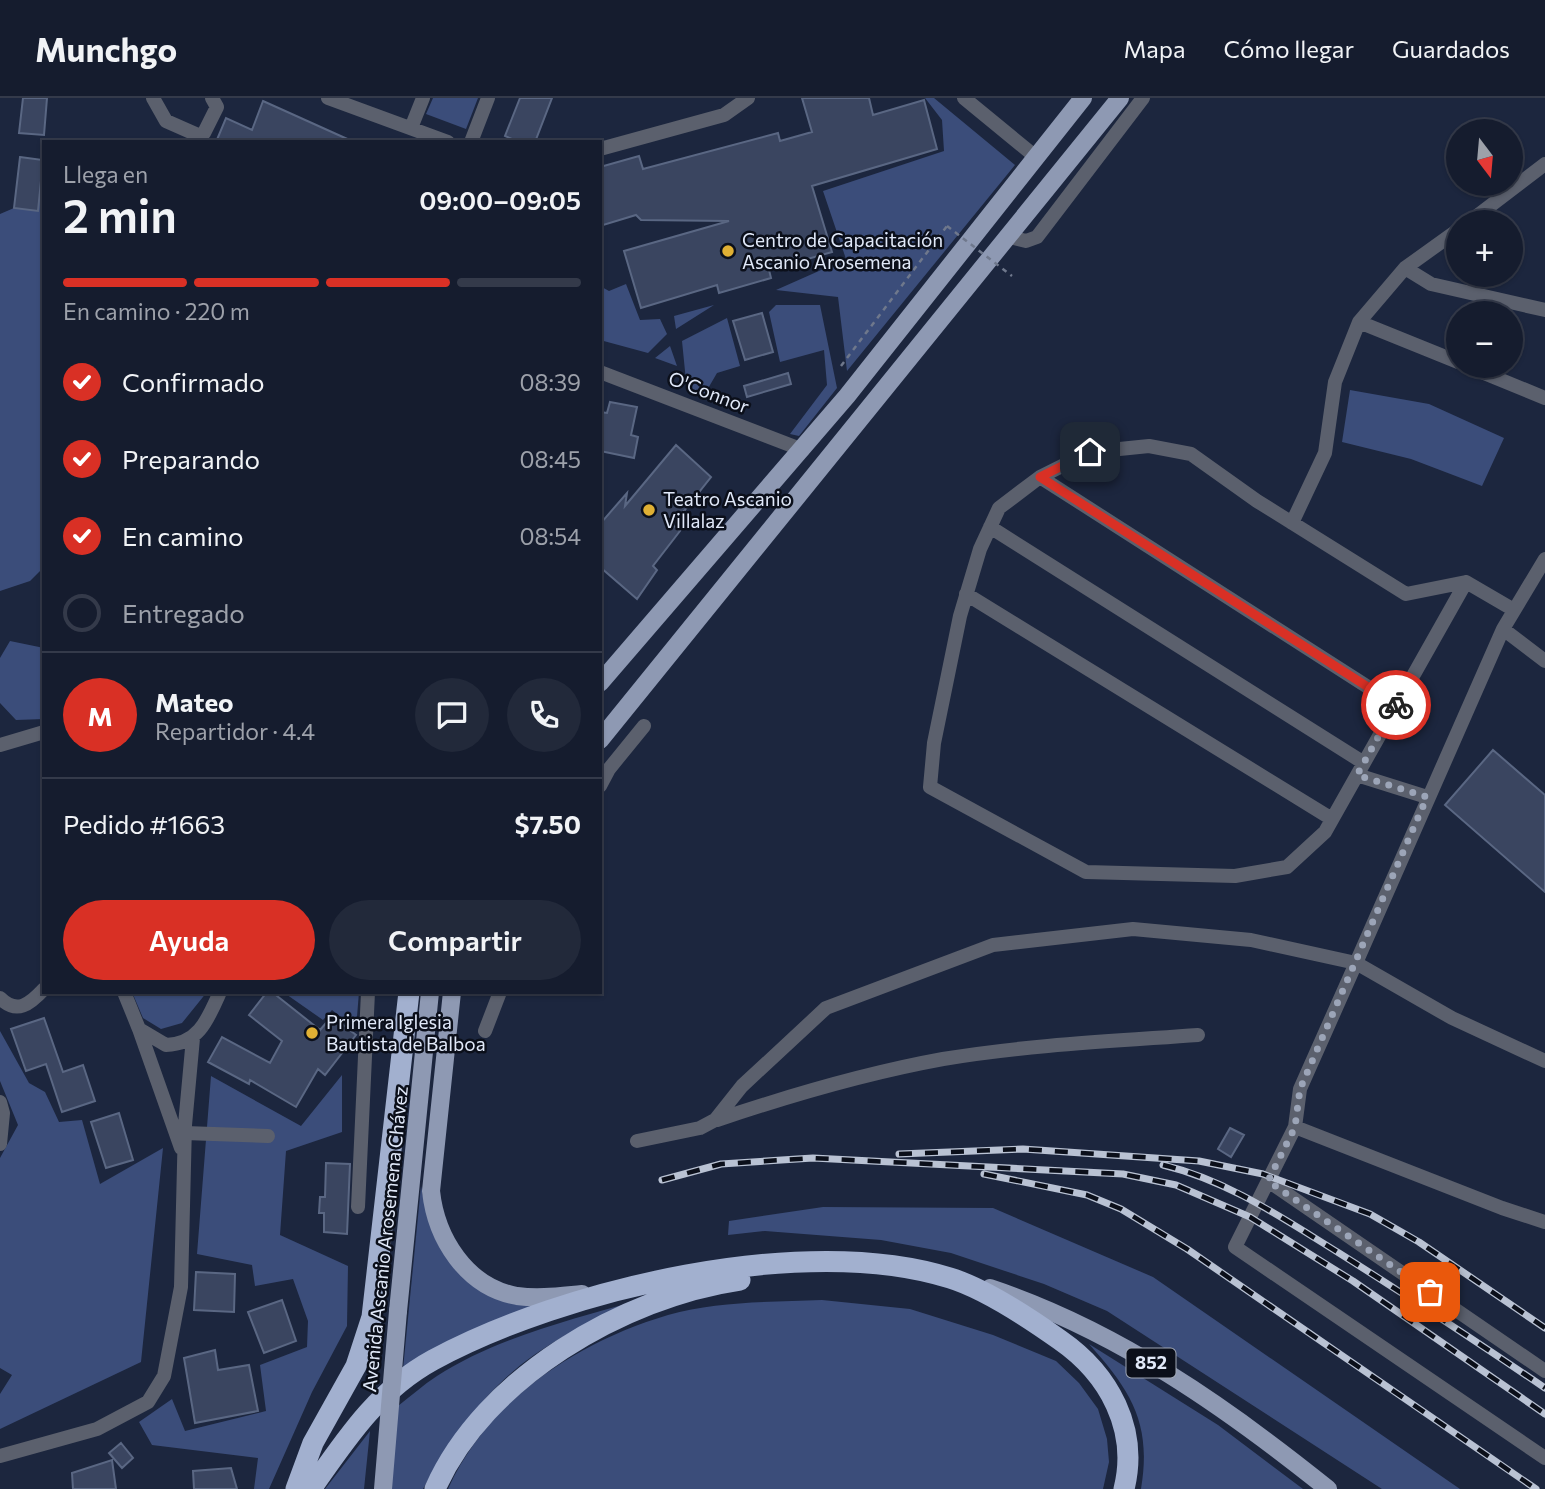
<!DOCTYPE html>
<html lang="es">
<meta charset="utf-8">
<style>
:root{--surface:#151c2e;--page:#22293a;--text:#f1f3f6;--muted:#9da1aa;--line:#343a4a;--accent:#d93025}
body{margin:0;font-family:Commissioner,sans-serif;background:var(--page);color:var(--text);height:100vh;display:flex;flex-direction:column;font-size:26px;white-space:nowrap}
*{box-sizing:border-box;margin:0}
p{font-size:23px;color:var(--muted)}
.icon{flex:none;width:38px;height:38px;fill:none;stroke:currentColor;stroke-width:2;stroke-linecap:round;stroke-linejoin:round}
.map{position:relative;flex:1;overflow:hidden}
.sheet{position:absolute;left:42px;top:42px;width:560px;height:854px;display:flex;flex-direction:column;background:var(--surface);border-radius:0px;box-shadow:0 2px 5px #0004,0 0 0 2px var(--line)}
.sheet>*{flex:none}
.needle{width:46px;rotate:164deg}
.controls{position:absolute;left:1446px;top:21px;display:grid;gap:14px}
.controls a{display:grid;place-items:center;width:77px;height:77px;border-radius:50%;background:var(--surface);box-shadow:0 2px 5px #0004,0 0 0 2px var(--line);font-size:35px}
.pin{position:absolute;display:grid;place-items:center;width:60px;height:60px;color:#fff;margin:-30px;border-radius:14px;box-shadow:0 4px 10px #0006}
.courier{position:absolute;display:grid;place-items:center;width:70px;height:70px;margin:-35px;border:5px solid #d93025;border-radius:50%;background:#fff;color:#222;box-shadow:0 2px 9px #0007}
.overview em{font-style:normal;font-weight:600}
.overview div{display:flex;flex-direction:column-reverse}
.overview{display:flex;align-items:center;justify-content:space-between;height:119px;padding:0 21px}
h1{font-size:46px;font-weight:600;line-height:52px}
.bar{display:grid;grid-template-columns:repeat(4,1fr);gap:10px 7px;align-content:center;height:84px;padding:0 21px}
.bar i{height:9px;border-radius:5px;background:var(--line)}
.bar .on{background:var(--accent)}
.bar p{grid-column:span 4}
.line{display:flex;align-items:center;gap:18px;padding:0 21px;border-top:2px solid var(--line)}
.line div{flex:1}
.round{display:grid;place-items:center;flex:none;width:74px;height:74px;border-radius:37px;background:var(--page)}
ol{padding:0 21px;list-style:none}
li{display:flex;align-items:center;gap:21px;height:77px}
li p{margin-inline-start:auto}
li .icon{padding:7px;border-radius:50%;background:var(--accent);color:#fff;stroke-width:4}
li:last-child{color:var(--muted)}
li i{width:38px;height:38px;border:4px solid var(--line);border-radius:50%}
.primary-button{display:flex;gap:14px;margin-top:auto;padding:14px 21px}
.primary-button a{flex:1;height:80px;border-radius:42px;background:var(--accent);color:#fff;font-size:28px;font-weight:600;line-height:80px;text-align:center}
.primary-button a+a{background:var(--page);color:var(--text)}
header{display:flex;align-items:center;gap:42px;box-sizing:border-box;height:98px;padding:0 35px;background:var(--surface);border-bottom:2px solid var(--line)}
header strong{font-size:33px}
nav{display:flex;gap:38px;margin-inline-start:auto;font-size:24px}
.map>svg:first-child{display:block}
.green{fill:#3b4d7a}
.building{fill:#3a4560;stroke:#5a6783;stroke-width:2}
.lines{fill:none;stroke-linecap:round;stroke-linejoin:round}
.path{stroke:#6f788c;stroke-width:2.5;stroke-dasharray:5 5;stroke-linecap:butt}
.minor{stroke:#5b606d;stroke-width:14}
.major{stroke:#8e99b3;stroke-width:18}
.highway{stroke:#a2b0cf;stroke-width:21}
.rail-casing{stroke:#b9c2d3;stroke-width:7}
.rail{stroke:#0b0f1a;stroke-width:4.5;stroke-dasharray:13;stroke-linecap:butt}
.path-bridge{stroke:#6f788c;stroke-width:2.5;stroke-dasharray:5 5;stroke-linecap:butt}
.major-bridge{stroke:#8e99b3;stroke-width:18}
.done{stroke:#9ca5b8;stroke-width:7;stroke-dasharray:0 12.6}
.route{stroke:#d93025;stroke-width:9}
.poi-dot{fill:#e0b034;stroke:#0b0f1a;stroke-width:2.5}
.labels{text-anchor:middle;stroke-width:5;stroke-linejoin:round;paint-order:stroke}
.shield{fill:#0b0f1a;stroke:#a1a8b6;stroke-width:2}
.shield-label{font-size:18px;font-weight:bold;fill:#e1e9f9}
.poi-label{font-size:19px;fill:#e1e9f9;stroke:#0b0f1a;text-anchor:start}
.street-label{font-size:19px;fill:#e1e9f9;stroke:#0b0f1a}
</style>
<header>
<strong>Munchgo</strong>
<nav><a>Mapa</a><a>Cómo llegar</a><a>Guardados</a></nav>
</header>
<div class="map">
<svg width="1545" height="1391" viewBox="0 0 1545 1391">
<rect width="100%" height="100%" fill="#1c263e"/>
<path class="green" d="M 433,0 L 478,0 L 466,31 L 426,16 Z
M 925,0 L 934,0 L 1015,67 L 847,273 L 838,199 L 776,192 L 846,161 L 823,93 L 944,53 L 942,22 Z
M 44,65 L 44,469 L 30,483 L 0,493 L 0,116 L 14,110 Z
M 626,186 L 640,222 L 660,221 L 667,236 L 648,255 L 600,242 L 600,188 L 609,193 Z
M 714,207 L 676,231 L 674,218 Z
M 776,207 L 820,207 L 837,290 L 799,338 L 790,336 L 827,287 L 824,252 L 780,264 L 769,214 Z
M 727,220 L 740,268 L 717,275 L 703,299 L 687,293 L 682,243 Z
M 670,248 L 677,268 L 655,260 Z
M 1350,292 L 1429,306 L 1504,340 L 1482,388 L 1411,361 L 1342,344 Z
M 10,543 L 44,550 L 44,621 L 16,622 L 0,605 L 0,560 Z
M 132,894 L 207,894 L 182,925 L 161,931 L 143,920 Z
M 283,894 L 359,894 L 356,931 L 332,912 L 323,922 Z
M 0,933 L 29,985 L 45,994 L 59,1024 L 82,1022 L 100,1086 L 163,1050 L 141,1264 L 0,1331 L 0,1296 L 12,1277 L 0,1270 L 0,1060 L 18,1027 L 0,983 Z
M 342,977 L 342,1034 L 286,1053 L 280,1137 L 348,1168 L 347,1228 L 312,1294 L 269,1391 L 254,1391 L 258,1360 L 152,1347 L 139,1324 L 172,1301 L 185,1333 L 266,1313 L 260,1267 L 307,1249 L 308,1223 L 293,1181 L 255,1188 L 252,1167 L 197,1156 L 211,978 L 301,1028 Z
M 421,1088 C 434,1161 462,1194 537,1210 L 464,1236 L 403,1271 Z
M 823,1109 L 993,1110 L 1153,1179 L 1460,1391 L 1382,1391 L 1107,1213 L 1044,1186 L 951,1155 L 881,1142 L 765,1133 L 728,1137 L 729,1123 Z
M 640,1202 C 526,1250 486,1283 423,1391 L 390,1391 L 398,1308 C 411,1298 423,1287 437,1278 C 496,1240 573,1221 640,1202 Z
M 822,1202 L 910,1211 L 993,1237 L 1056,1263 L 1079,1285 L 1098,1311 L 1107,1341 L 1109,1364 L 1103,1391 L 448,1391 C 488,1302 577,1244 668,1217 C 717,1203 771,1204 822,1202 Z
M 1089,1246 L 1218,1327 L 1303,1391 L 1141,1391 C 1152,1325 1131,1293 1089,1246 Z
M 370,1333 L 364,1391 L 325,1391 Z"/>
<path class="building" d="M 23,0 L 47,0 L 44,37 L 19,35 Z
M 520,0 L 552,0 L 535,44 L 519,44 L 505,38 Z
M 802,0 L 869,0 L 873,17 L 924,2 L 937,51 L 812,88 L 832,154 L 769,172 L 771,180 L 719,195 L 717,187 L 641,210 L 624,153 L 729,123 L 641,122 L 636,117 L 600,128 L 600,69 L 639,58 L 643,71 L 778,35 L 780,43 L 812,34 Z
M 263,3 L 354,44 L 216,44 L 226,20 L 252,32 Z
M 20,59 L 43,62 L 38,113 L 14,110 Z
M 762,215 L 773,254 L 745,262 L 733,223 Z
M 788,275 L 791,286 L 747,299 L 744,288 Z
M 610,304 L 637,309 L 631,337 L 638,339 L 634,360 L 600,353 L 600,314 L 607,315 Z
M 676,347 L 711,379 L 673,427 L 680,433 L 653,468 L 657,472 L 637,501 L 600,469 L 600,426 L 627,395 L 625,408 Z
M 1493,652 L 1545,697 L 1545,794 L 1445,707 Z
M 267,894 L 272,894 L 320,932 L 332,918 L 356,937 L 325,977 L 318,971 L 296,1009 L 250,982 L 249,986 L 208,964 L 222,939 L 270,965 L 282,943 L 249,917 Z
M 44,920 L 63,974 L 83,967 L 95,1003 L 62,1014 L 46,966 L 26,973 L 11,931 Z
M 119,1015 L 133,1062 L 106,1070 L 91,1024 Z
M 1230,1030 L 1244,1037 L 1231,1059 L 1218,1051 Z
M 326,1065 L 350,1066 L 347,1136 L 324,1134 L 324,1115 L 319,1115 L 320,1099 L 325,1099 Z
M 196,1174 L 235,1176 L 234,1214 L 194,1212 Z
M 282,1202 L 296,1243 L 264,1255 L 248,1214 Z
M 215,1252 L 218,1272 L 249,1267 L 258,1313 L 195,1325 L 184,1260 Z
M 121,1345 L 133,1360 L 122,1370 L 109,1355 Z
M 112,1362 L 116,1391 L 73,1391 L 72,1375 Z
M 231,1370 L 237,1391 L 194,1391 L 193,1373 Z"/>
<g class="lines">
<path class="path" d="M 841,268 L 947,128"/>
<path class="minor" d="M 153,0 L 166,23 L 200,38 L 204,35 L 217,9 L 212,0
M 328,0 L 448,44
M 964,0 L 1037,60
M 411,30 L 423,0
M 471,44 L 488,0
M 600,51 L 724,17 L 748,0
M 1469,124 L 1545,66
M 1010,139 L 1026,143 L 1037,139 L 1143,0
M 1405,170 L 1431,186 L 1545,212
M 1359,224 L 1458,264
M 1467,268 L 1545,300
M 600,274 L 803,352
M 1040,379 L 1396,607
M 1292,425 L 1325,355 L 1335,284 L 1359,224 L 1405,170 L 1458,132
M 990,429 L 1364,665
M 1545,461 L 1503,531 L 1356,865 L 1452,920 L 1545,963
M 1466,484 L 1325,734 L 1287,769 L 1235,778 L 1086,774 L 930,689 L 934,645 L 960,518 L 980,451 L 999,410 L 1040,379 L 1090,354 L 1149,348 L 1191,356 L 1257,403 L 1406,496 L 1466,484 L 1514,512
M 966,496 L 1332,721
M 1503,531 L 1545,563
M 0,647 L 44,634
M 1357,677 L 1427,699
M 600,688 L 609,671 L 644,628
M 124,894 L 139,931 L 166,947 C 199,946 208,921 220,894
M 0,900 C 17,917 30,906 44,891
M 139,931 L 181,1050
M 485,933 L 500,894
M 0,1004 L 3,1015 L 0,1046
M 717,1022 C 791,997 866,975 943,961 C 1027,947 1114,943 1198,937
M 1295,1029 L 1502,1110 L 1545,1124
M 185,1035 L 268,1038
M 637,1043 L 700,1030 L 715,1022 L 742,988 L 826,910 L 993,847 L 1133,831 L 1251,842 L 1356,865 L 1300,991 L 1295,1029 L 1235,1149 L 1545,1360
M 1268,1083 L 1545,1273
M 358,1109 L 368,894
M 0,1358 L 97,1331 L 148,1304 L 164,1278 L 181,1189 L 185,1027 L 193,940"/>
<path class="major" d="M 600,585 L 847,298 L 1083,0
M 600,642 L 1120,0
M 452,894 L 431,1093 C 436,1140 466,1189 517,1198 C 539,1201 560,1198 582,1196
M 990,1190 C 1116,1232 1226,1309 1328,1391
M 398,1213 L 430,894"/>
<path class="highway" d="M 296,1391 L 313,1345 L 356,1268 L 372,1219 L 409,894
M 311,1391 C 346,1341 378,1292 433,1262 C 564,1191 805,1134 950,1180 C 986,1191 1029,1220 1060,1242 C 1109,1276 1139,1331 1124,1391
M 435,1391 C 484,1280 623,1199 740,1182"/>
<g class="rail-casing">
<path id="rail" d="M 899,1056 L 1023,1051 L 1199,1063 L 1263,1076 L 1370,1116 L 1419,1144 L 1545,1230
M 1163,1067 C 1229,1083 1282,1120 1339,1155 C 1409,1199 1477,1244 1545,1290
M 984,1076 L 1087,1097 L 1121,1111 L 1187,1151 L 1536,1391
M 662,1082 L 721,1066 L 813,1060 L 1123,1076 L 1176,1087 L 1250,1119 L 1353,1183 L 1545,1316"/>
</g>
<use href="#rail" class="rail"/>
<path class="path-bridge" d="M 947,128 L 1012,178"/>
<path class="major-bridge" d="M 383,1391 L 398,1213"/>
</g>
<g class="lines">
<path class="done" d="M 1396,607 L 1357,677 L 1427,699 L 1300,991 L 1295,1029 L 1268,1083 L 1430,1194"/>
<path class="route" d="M 1090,354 L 1040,379 L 1396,607"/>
</g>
<g class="poi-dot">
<circle cx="728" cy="153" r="7"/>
<circle cx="649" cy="412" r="7"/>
<circle cx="312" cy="935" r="7"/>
</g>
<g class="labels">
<rect class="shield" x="1126.5" y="1250.5" width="49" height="29" rx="5"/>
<g class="shield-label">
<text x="1151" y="1271">852</text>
</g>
<g class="poi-label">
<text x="742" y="149">Centro de Capacitación<tspan x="742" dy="22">Ascanio Arosemena</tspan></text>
<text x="663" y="408">Teatro Ascanio<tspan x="663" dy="22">Villalaz</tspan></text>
<text x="326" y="931">Primera Iglesia<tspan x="326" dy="22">Bautista de Balboa</tspan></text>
</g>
<g class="street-label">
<text transform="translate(709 294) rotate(21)" y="7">O'Connor</text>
<text transform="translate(385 1141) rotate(-84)" y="7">Avenida Ascanio Arosemena Chávez</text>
</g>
</g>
</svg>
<div class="controls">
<a><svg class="needle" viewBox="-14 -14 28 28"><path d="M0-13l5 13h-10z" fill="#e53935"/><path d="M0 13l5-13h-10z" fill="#9da1aa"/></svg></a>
<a>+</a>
<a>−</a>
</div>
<div class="pin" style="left:1430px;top:1194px;background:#ea580c"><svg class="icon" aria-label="bag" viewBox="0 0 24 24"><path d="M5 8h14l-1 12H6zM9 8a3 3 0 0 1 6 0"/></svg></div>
<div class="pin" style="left:1090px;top:354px;background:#1f2937"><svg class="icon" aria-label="home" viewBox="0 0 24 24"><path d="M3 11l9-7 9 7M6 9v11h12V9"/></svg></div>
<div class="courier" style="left:1396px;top:607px"><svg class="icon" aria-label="bike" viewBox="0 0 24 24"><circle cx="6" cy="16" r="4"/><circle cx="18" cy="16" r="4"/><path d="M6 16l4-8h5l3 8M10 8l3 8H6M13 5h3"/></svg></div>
<section class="sheet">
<div class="overview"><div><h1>2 min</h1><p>Llega en</p></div><em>09:00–09:05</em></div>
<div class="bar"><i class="on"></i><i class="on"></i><i class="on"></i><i></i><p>En camino · 220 m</p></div>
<ol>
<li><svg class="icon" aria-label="check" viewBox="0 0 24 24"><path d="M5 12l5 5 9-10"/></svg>Confirmado<p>08:39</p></li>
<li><svg class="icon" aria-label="check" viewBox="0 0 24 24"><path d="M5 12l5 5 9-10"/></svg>Preparando<p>08:45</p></li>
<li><svg class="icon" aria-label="check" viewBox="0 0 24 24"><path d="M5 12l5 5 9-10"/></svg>En camino<p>08:54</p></li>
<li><i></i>Entregado</li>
</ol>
<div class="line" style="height:126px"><b class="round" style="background:var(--accent);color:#fff">M</b><div><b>Mateo</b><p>Repartidor · 4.4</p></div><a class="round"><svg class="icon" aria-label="chat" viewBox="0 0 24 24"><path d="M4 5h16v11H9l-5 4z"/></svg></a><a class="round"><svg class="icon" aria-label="phone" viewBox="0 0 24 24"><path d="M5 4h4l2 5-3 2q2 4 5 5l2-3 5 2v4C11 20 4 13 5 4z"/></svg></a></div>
<div class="line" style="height:91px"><div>Pedido #1663</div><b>$7.50</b></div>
<div class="primary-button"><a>Ayuda</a><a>Compartir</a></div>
</section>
</div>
